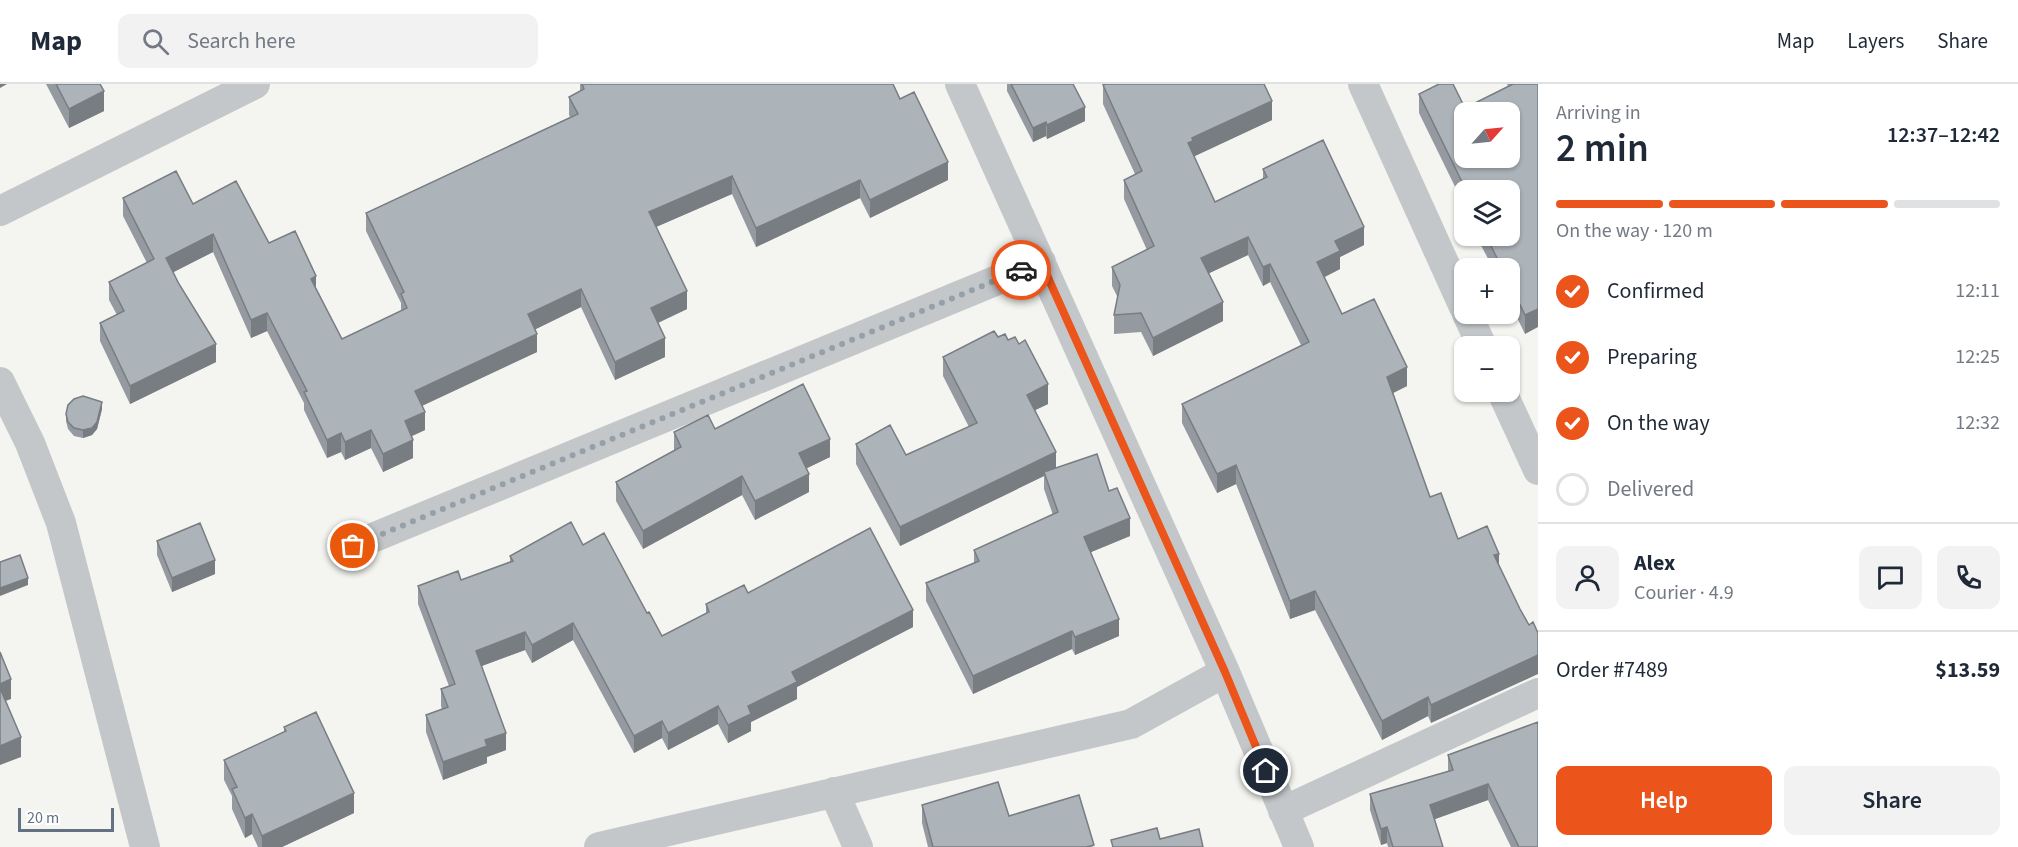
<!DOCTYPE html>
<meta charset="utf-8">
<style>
:root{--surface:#fff;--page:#f2f2f3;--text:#1f2937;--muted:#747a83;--line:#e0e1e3;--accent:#eb541a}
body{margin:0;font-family:"Source Sans 3",sans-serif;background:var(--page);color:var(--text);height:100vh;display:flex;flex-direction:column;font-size:22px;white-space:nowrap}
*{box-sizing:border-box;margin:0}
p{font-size:20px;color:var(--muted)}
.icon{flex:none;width:33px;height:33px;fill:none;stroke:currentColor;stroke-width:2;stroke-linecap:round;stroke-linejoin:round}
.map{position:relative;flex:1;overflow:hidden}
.panel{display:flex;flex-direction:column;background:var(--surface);width:480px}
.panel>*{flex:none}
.needle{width:39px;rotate:63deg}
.fabs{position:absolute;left:1454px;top:18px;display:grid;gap:12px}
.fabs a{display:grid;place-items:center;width:66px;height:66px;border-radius:12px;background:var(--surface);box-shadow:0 2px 4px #0004;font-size:30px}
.scale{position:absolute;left:18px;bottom:15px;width:96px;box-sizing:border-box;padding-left:6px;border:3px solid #627283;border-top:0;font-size:16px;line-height:21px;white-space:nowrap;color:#627283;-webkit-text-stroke:4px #fff;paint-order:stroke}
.pin{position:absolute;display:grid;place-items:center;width:51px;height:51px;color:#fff;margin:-26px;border:3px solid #fff;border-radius:50%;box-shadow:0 2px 6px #0007}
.courier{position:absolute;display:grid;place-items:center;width:60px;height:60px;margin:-30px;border:4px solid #eb541a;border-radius:50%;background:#fff;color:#222;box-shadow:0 2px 8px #0007}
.overview em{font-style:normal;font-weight:600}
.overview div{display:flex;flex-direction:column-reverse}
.overview{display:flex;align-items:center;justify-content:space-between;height:102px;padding:0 18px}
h1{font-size:39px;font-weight:600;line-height:45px}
.bar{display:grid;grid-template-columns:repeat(4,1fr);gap:9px 6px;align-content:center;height:72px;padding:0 18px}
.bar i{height:8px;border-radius:4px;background:var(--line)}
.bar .selected{background:var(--accent)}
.bar p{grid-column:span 4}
.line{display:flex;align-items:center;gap:15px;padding:0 18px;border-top:2px solid var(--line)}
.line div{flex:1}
.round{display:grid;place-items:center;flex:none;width:63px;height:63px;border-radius:12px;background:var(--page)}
ol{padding:0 18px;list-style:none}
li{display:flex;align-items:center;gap:18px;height:66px}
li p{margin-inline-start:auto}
li .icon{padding:6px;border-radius:50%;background:var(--accent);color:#fff;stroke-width:4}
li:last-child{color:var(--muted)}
li i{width:33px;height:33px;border:3px solid var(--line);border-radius:50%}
.primary-button{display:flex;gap:12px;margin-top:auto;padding:12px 18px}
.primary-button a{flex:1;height:69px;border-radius:12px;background:var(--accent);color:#fff;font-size:24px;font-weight:600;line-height:69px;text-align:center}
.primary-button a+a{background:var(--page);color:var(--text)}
header{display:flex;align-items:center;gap:36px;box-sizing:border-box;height:84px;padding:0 30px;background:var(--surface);border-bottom:2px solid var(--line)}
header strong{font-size:28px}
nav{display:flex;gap:33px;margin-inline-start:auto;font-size:21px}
.search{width:420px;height:54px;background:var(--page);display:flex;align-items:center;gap:15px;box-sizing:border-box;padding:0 21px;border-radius:12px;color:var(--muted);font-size:22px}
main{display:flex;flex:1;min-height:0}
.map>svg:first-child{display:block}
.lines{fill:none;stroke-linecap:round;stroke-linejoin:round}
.minor{stroke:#c4c7ca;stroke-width:30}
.wall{fill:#949a9f}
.shaded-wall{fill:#787d82}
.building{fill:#acb3b9;stroke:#787d82;stroke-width:1.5;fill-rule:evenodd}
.done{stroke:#95a0a9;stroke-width:6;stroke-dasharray:0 10.8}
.route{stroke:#eb541a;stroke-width:8}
</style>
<header>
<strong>Map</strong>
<div class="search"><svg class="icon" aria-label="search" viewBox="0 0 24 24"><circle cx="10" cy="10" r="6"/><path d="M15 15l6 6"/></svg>Search here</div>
<nav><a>Map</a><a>Layers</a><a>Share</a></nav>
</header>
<main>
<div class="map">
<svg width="1538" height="763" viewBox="0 0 1538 763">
<rect width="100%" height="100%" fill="#f4f4f0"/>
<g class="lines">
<path class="minor" d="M 960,0 L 1225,588 L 1299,763
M 1363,0 L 1464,223
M 0,127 L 255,0
M 1467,230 L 1482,262
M 0,298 L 30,359 L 61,439 L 145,763
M 1502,308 L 1538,386
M 353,462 L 1041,178
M 834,708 L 858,763
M 1283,727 L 1538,609
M 599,763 L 1131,640 L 1225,588"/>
</g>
<path class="wall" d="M 46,0 L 100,0 L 104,27 L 69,44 Z
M 580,0 L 893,0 L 900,15 L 948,96 L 870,134 L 860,114 L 756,163 L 732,110 L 656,143 L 687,225 L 658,239 L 665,273 L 615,296 L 581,223 L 535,245 L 537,268 L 422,322 L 425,346 L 412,352 L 413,374 L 383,388 L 371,364 L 345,376 L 341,368 L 327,374 L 304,326 L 304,319 L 267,247 L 251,254 L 213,168 L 173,188 L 216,278 L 130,320 L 100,257 L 100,239 L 117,231 L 109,216 L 109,198 L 147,179 L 123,132 L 123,114 L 193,120 L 269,159 L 316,204 L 342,255 L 401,227 L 401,219 L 366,147 L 366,129 L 570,33 L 569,31 L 569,13 L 580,7 Z
M 1007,0 L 1073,0 L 1085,37 L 1047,55 L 1046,52 L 1033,58 L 1007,7 Z
M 1507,0 L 1538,0 L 1525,250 L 1509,217 L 1509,184 L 1493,184 L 1476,152 L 1509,152 L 1509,106 L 1464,106 L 1464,121 L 1419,29 L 1419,10 L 1465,24 L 1508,2 Z
M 1103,1 L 1272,36 L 1194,72 L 1215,118 L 1263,95 L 1263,85 L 1364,161 L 1340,173 L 1340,185 L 1324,193 L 1342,230 L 1407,302 L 1393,309 L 1430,413 L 1441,409 L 1431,639 L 1428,632 L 1382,656 L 1315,526 L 1290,535 L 1236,400 L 1217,409 L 1182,339 L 1182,320 L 1301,261 L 1270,198 L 1263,202 L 1248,171 L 1209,189 L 1223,237 L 1153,272 L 1141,248 L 1114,250 L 1114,231 L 1118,214 L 1112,202 L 1112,183 L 1147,166 L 1124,115 L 1124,96 L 1135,90 L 1103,20 Z
M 998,253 L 1008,256 L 1048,320 L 1035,326 L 1056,384 L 1109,407 L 1130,452 L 1091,468 L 1119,552 L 1075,571 L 1072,565 L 973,610 L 926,517 L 926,499 L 974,479 L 974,466 L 1053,431 L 1044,405 L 1044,392 L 900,462 L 856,380 L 856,360 L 906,371 L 969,343 L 943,292 L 943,273 Z
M 102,325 L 97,345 L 92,351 L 83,354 L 74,352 L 68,345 L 66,337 L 66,330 Z
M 715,345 L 830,373 L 807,384 L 809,408 L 755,436 L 742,411 L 643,465 L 616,417 L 616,398 L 674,366 L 674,348 Z
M 157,457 L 215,490 L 172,508 L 157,471 Z
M 583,461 L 647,529 L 662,552 L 706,529 L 706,520 L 748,509 L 913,543 L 797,603 L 797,615 L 751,638 L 751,647 L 728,659 L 718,640 L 668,666 L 662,654 L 634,669 L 573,556 L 532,579 L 525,566 L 482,582 L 506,666 L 487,673 L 487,679 L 443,696 L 426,648 L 426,631 L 442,625 L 441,622 L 441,605 L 449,602 L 418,520 L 418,502 L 461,496 L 510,478 L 510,472 Z
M 1538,638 L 1538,763 L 1511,763 L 1488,716 L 1434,735 L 1443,763 L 1388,763 L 1387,759 L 1381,761 L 1370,726 L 1370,710 L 1448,687 L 1448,671 Z
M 284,643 L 354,729 L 282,763 L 258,763 L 252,750 L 245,754 L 232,725 L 232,712 L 224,696 L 224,676 L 284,649 Z
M 922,721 L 1009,732 L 1094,763 L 928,763 L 922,739 Z"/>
<path class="shaded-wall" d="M 0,0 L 7,0 L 0,4 Z
M 104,7 L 104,27 L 69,44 L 69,25 Z
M 1272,17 L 1272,36 L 1193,73 L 1188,59 L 1192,54 Z
M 1085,23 L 1085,37 L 1047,55 L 1047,41 Z
M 1046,38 L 1046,52 L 1033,58 L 1033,44 Z
M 948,78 L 948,96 L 870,134 L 870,116 Z
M 732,92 L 732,110 L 649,146 L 649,128 Z
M 860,96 L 860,114 L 756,163 L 756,144 Z
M 1364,143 L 1364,161 L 1340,173 L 1340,185 L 1317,197 L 1317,178 L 1335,157 Z
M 213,150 L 213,168 L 166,192 L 166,174 Z
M 1248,153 L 1248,171 L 1201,193 L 1201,174 Z
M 1270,180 L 1270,198 L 1263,202 L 1263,183 Z
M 316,192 L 316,210 L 311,195 Z
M 581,205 L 581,223 L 528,249 L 528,230 Z
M 687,207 L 687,225 L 651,242 L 651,224 Z
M 1223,218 L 1223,237 L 1153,272 L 1153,254 Z
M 1538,225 L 1538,243 L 1525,250 L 1525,231 Z
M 267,229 L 267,247 L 251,254 L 251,236 Z
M 537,250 L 537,268 L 415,325 L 415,307 Z
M 665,254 L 665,273 L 615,296 L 615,278 Z
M 216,260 L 216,278 L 130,320 L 130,302 Z
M 1407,283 L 1407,302 L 1387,312 L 1387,293 Z
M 1048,300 L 1048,320 L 1027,330 L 1027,311 Z
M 102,318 L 102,325 L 97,345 L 92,351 L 83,354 L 83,346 Z
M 425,328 L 425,346 L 405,355 L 405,337 Z
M 371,346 L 371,364 L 345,376 L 345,358 Z
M 341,349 L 341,368 L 327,374 L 327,356 Z
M 830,355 L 830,373 L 799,388 L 799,369 Z
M 413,356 L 413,374 L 383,388 L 383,370 Z
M 1056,368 L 1056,387 L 1044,388 L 1044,392 L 900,462 L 900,443 Z
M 1236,381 L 1236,400 L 1217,409 L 1217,390 Z
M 809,390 L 809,408 L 755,436 L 755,417 Z
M 742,392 L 742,411 L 643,465 L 643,447 Z
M 1130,434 L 1130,452 L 1084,471 L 1084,453 Z
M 1499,470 L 1499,489 L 1494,471 Z
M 215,476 L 215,490 L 172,508 L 172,494 Z
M 28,494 L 28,501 L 0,512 L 0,504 Z
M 1315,507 L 1315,526 L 1290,535 L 1290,517 Z
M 913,526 L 913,543 L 797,603 L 797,615 L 751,638 L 751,647 L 728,659 L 728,641 L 748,622 L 792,588 Z
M 1119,535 L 1119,552 L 1075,571 L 1075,553 Z
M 573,539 L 573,556 L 532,579 L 532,561 Z
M 1072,547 L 1072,565 L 973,610 L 973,592 Z
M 525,548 L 525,566 L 476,584 L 476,567 Z
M 1538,571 L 1538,590 L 1431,639 L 1431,621 Z
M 11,595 L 11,615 L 0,619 L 0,600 Z
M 1428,613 L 1428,632 L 1382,656 L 1382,637 Z
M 718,622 L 718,640 L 668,666 L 668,649 Z
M 662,637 L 662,654 L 634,669 L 634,652 Z
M 506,649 L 506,666 L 487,673 L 487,679 L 443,696 L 443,678 L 485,656 Z
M 21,653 L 21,673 L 0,681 L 0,662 Z
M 1488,700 L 1488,716 L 1430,737 L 1430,721 Z
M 354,709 L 354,729 L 282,763 L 262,763 L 262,752 Z
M 252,730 L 252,750 L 245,754 L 245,734 Z
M 1387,743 L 1387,759 L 1381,761 L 1381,745 Z"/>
<path class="building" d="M 56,0 L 100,0 L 104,7 L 69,25 Z
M 582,0 L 893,0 L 900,15 L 914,8 L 948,78 L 870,116 L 860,96 L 756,144 L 732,92 L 649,128 L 687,207 L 651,224 L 665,254 L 615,278 L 581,205 L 528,230 L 537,250 L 415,307 L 425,328 L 405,337 L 413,356 L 383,370 L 371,346 L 345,358 L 341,349 L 327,356 L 304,308 L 307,307 L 267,229 L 251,236 L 213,150 L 166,174 L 179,200 L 216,260 L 130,302 L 100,239 L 124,227 L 109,198 L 154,175 L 123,114 L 176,87 L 193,120 L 236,97 L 269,159 L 295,147 L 316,192 L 311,195 L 342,255 L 407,224 L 401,210 L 404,208 L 366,129 L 578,30 L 569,13 L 584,5 Z
M 1011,0 L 1073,0 L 1085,23 L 1047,41 L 1046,38 L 1033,44 Z
M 1106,0 L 1264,0 L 1272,17 L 1192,54 L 1193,57 L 1188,59 L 1215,118 L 1267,93 L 1263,85 L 1323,56 L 1364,143 L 1335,157 L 1340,167 L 1317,178 L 1342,230 L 1374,215 L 1407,283 L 1387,293 L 1430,413 L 1441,409 L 1458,455 L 1487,442 L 1499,470 L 1494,471 L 1520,525 L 1529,541 L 1533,538 L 1538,549 L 1538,571 L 1431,621 L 1428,613 L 1382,637 L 1315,507 L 1290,517 L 1236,381 L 1217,390 L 1182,320 L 1309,258 L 1270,180 L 1263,183 L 1248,153 L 1201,174 L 1223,218 L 1153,254 L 1141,229 L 1114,231 L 1120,201 L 1112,183 L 1154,162 L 1124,96 L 1142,87 L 1103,1 Z
M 1439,0 L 1453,0 L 1465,24 L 1513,0 L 1538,0 L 1538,225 L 1525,231 L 1509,198 L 1509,184 L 1502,184 L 1486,152 L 1509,152 L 1509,106 L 1466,106 L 1419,10 ZM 1464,28 L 1509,28 L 1509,74 L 1464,74 Z
M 994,247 L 998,253 L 1005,250 L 1008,256 L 1015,253 L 1019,260 L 1025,256 L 1048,300 L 1027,311 L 1056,368 L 900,443 L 856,360 L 890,341 L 906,371 L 977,339 L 943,273 Z
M 803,300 L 830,355 L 799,369 L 809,390 L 755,417 L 742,392 L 643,447 L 616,398 L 681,363 L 674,348 L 708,331 L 715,345 Z
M 83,312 L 102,318 L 97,338 L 92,344 L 83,346 L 74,344 L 68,338 L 66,330 L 68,321 L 74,315 Z
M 1097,370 L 1109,407 L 1117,404 L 1130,434 L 1084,453 L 1119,535 L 1075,553 L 1072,547 L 973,592 L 926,499 L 979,477 L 974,466 L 1058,428 L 1044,388 Z
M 571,438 L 583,461 L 604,449 L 647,529 L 649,528 L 662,552 L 709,528 L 706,520 L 744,501 L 748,509 L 870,444 L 913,526 L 792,588 L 797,598 L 748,622 L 751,630 L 728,641 L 718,622 L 668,649 L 662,637 L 634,652 L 573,539 L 532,561 L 525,548 L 476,567 L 506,649 L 485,656 L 487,662 L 443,678 L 426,631 L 448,623 L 441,605 L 455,600 L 418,502 L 458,487 L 461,496 L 513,477 L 510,472 Z
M 200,439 L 215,476 L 172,494 L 157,457 Z
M 20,471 L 28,494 L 0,504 L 0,478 Z
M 0,568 L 11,595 L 0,600 Z
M 0,604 L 21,653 L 0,662 Z
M 316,628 L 354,709 L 262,752 L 252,730 L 245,734 L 232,705 L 237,703 L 224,676 L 286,647 L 284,643 Z
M 1538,638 L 1538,763 L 1519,763 L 1488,700 L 1430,721 L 1443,763 L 1393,763 L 1387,743 L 1381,745 L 1370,710 L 1453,686 L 1448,671 Z
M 998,698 L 1009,732 L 1079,711 L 1094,761 L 1086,763 L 933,763 L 922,721 Z
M 1157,744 L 1160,755 L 1199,745 L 1203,763 L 1113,763 L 1111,756 Z"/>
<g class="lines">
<path class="done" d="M 353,462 L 1021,186"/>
<path class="route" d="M 1021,186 L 1041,178 L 1225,588 L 1266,687"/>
</g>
</svg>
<div class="fabs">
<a><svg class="needle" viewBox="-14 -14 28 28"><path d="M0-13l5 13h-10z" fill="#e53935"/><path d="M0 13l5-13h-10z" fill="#747a83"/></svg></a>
<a><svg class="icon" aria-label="layers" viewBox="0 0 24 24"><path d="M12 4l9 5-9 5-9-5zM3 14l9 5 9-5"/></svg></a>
<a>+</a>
<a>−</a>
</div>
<div class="scale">20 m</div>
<div class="pin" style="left:353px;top:462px;background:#ea580c"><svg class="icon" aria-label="bag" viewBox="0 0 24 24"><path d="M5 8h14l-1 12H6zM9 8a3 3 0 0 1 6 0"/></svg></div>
<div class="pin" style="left:1266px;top:687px;background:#1f2937"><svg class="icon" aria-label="home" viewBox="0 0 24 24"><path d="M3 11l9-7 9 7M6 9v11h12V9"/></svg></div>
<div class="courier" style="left:1021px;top:186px"><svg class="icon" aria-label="car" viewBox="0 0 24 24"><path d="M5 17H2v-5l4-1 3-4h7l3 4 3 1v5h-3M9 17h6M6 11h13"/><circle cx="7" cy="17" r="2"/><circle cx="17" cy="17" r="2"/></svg></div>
</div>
<section class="panel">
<div class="overview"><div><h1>2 min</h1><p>Arriving in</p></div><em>12:37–12:42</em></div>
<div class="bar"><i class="selected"></i><i class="selected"></i><i class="selected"></i><i></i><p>On the way · 120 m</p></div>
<ol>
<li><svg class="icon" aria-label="check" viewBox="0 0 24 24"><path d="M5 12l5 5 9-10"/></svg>Confirmed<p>12:11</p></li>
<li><svg class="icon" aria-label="check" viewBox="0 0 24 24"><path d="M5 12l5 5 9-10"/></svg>Preparing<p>12:25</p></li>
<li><svg class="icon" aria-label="check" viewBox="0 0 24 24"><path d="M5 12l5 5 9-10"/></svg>On the way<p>12:32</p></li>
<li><i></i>Delivered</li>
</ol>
<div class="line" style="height:108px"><a class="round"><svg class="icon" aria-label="person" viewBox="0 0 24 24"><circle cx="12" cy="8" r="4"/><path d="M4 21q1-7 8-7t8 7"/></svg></a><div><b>Alex</b><p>Courier · 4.9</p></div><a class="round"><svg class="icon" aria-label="chat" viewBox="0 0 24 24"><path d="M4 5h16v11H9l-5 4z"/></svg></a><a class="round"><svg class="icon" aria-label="phone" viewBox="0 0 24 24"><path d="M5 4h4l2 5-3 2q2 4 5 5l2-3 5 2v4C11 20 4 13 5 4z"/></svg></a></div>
<div class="line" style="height:78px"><div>Order #7489</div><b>$13.59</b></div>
<div class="primary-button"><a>Help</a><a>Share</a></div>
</section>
</main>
